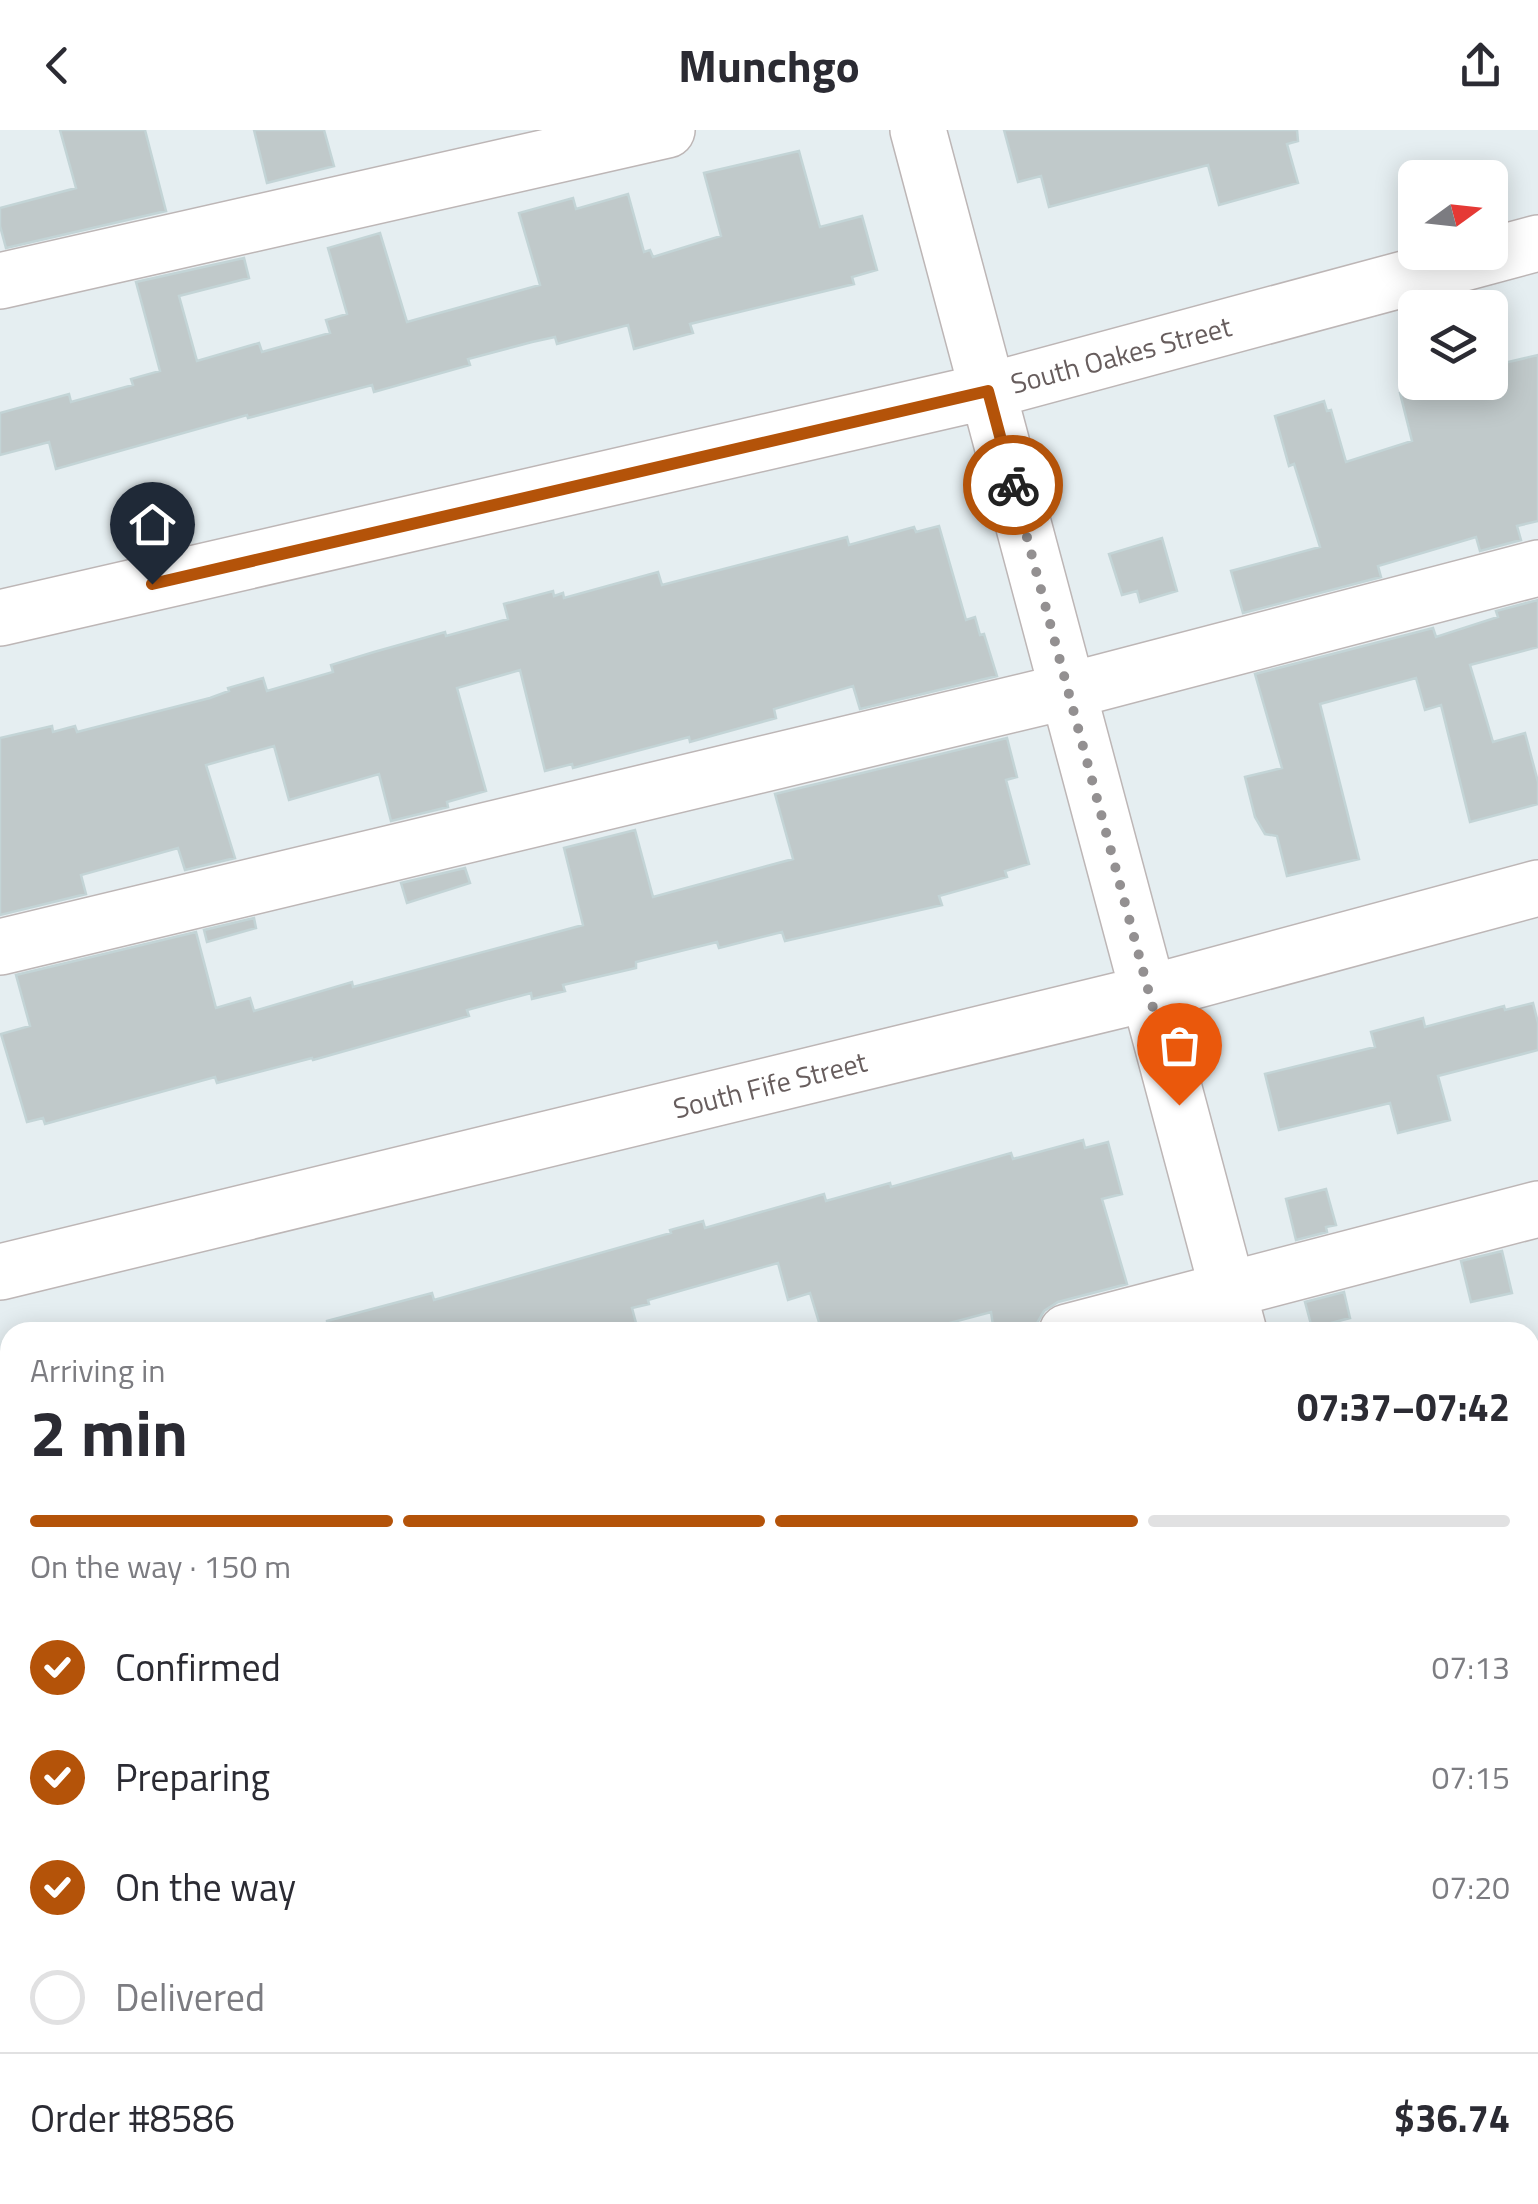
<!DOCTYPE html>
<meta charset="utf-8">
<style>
:root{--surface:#fff;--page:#f2f2f3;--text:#2b2b33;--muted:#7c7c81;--line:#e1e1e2;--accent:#b45309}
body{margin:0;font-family:"Titillium Web",sans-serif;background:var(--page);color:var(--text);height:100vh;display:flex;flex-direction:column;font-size:38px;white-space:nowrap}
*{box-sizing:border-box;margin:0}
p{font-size:32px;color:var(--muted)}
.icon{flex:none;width:55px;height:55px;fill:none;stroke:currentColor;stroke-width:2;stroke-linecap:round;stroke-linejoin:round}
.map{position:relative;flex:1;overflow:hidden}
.panel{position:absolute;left:0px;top:1192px;width:1540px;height:882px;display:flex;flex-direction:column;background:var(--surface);border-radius:30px 30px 0 0;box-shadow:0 5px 25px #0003}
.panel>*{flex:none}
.needle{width:65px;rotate:75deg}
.fabs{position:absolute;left:1398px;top:30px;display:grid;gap:20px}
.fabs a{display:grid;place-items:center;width:110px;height:110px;border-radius:15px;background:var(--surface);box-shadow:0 5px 25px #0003;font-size:50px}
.pin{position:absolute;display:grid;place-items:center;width:85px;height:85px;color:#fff;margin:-102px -42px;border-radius:50% 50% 50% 0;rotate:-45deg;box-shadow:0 0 10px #0007}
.pin .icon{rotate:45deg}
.courier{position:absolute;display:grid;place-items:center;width:100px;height:100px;margin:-50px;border:8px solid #b45309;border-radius:50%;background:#fff;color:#222;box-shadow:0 2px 12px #0007}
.headline em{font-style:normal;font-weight:700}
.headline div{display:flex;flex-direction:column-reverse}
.headline{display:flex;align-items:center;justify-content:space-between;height:170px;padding:0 30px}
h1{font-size:65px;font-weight:700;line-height:75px}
.bar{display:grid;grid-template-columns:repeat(4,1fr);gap:15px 10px;align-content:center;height:120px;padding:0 30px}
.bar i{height:12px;border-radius:8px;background:var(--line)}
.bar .active{background:var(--accent)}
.bar p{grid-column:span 4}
.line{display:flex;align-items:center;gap:25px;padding:0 30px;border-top:2px solid var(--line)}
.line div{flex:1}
ol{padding:0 30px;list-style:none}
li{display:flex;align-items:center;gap:30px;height:110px}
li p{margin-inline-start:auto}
li .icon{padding:10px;border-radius:50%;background:var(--accent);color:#fff;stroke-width:4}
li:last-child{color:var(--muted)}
li i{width:55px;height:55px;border:5px solid var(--line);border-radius:50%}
header{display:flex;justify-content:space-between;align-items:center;height:130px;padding:0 30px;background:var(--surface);font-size:45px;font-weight:700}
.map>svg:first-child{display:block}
.building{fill:#c0c9ca;stroke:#c3d4d6;stroke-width:2.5}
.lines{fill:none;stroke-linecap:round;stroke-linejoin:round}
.minor-casing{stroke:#bdb6b6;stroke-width:58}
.minor{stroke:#fff;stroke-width:55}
.done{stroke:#939091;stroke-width:10;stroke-dasharray:0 18}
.route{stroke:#b45309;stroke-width:12}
.labels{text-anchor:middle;stroke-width:8;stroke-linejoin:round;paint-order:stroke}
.street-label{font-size:28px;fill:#675d5d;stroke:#fff}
</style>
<header><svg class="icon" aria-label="back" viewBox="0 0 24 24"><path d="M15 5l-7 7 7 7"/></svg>Munchgo<svg class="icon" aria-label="share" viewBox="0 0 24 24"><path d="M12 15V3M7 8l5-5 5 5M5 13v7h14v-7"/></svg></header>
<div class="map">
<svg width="1538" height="2074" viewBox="0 0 1538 2074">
<rect width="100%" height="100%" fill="#e5eef1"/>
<path class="building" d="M 60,0 L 145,0 L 166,81 L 6,118 L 0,96 L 0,78 L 76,58 Z
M 254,0 L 324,0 L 334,36 L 267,53 Z
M 1004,0 L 1297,0 L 1298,11 L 1287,14 L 1298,53 L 1219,75 L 1208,35 L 1049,77 L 1041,46 L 1018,52 Z
M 799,21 L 820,97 L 862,86 L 877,140 L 852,147 L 854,154 L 690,194 L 693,203 L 634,219 L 628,195 L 557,214 L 555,207 L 532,212 L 468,229 L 470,235 L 374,262 L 372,255 L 248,288 L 247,285 L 56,339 L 49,312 L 0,325 L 0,283 L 69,264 L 71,272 L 133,255 L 131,249 L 160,241 L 136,152 L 244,128 L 249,148 L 179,166 L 197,231 L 259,213 L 262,222 L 330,203 L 326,190 L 347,184 L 328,118 L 380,103 L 407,192 L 540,155 L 519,83 L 573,68 L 576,79 L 628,64 L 644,122 L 650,120 L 653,127 L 721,106 L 704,43 Z
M 1538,225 L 1538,391 L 1517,396 L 1521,410 L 1480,421 L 1476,407 L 1378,436 L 1381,447 L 1243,483 L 1231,441 L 1320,417 L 1294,334 L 1289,336 L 1275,286 L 1324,271 L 1327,281 L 1331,280 L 1346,332 L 1412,311 L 1400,263 L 1440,252 L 1504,252 L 1500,234 Z
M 939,396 L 966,490 L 975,487 L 980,505 L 984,504 L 997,546 L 860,579 L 853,556 L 774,579 L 776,588 L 690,612 L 689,607 L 573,638 L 572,634 L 545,641 L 520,540 L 457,558 L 486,661 L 447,672 L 448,677 L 391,691 L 379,644 L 289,670 L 274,616 L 206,635 L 235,728 L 185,740 L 178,718 L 81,745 L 86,764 L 0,785 L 0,608 L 52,596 L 53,602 L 75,596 L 77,602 L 210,568 L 229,561 L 228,558 L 263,548 L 267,561 L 333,542 L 331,535 L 374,522 L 445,502 L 446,506 L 508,489 L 504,474 L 553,461 L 554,466 L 563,463 L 564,468 L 658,442 L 662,455 L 847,407 L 849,415 L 914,397 L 916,402 Z
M 1162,408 L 1177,461 L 1140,472 L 1137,461 L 1122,465 L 1109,424 Z
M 1538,470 L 1538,517 L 1470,535 L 1493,612 L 1525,603 L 1538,652 L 1538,674 L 1470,692 L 1441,575 L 1425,580 L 1416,548 L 1320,574 L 1359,729 L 1287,746 L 1277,706 L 1265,704 L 1255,687 L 1245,647 L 1282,638 L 1255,544 L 1433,498 L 1436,507 L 1498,487 L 1496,481 Z
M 1007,608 L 1017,647 L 1006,650 L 1029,734 L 1005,741 L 1007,747 L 939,766 L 942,775 L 785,811 L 782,802 L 719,818 L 717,812 L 636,832 L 636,838 L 563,855 L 565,861 L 532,869 L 531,863 L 467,880 L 469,886 L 313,930 L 312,928 L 217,953 L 215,947 L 45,994 L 43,988 L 27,992 L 1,904 L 30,896 L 16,845 L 196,802 L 216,878 L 250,868 L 254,881 L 352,852 L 353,857 L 583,795 L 564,718 L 635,700 L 653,767 L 793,729 L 775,664 Z
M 465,738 L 470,753 L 407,773 L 401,753 Z
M 254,788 L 256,798 L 207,812 L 204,800 Z
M 1533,873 L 1538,893 L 1538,920 L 1438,946 L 1450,990 L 1398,1003 L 1390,973 L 1279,1000 L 1265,944 L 1375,917 L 1371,902 L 1423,888 L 1425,897 L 1504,876 L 1505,880 Z
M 1083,1010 L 1085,1018 L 1108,1012 L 1122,1064 L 1102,1069 L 1127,1154 L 1058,1172 L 1044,1181 L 1037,1193 L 1037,1202 L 994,1202 L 991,1182 L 916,1202 L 822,1202 L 810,1163 L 788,1170 L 778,1133 L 648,1170 L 649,1174 L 632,1178 L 636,1193 L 602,1202 L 328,1202 L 327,1191 L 432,1163 L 434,1170 L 671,1103 L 670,1100 L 703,1091 L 705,1098 L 824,1064 L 826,1071 L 890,1053 L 891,1057 L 1011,1023 L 1013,1029 Z
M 1326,1059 L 1336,1095 L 1326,1097 L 1327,1102 L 1296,1110 L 1286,1069 Z
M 1502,1121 L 1512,1163 L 1471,1172 L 1461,1131 Z
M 1344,1162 L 1350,1188 L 1312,1198 L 1305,1172 Z"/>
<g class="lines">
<g class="minor-casing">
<path id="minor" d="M 918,0 L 1239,1202
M 0,151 L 667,0
M 0,488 L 988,261 L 1538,113
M 0,817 L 1068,561 L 1538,438
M 0,1142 L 1149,863 L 1538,758
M 1067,1202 L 1538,1079
M 1530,1412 L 1538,1410
M 0,1472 L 10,1470
M 0,1558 L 10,1596
M 1530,1736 L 1538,1734
M 0,1808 L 10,1806
M 132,2065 L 134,2074
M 1470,2065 L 1472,2074
M 228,2074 L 262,2065
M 1523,2074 L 1538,2070"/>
</g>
<use href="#minor" class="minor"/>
</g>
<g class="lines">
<path class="done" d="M 1013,355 L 1179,975"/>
<path class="route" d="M 152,454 L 988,261 L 1013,355"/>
</g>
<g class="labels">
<g class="street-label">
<text transform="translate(1121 225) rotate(-15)" y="10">South Oakes Street</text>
<text transform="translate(770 955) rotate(-14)" y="10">South Fife Street</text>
</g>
</g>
</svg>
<div class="fabs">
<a><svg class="needle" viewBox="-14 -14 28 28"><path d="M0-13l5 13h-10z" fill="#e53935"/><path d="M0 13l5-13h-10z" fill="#7c7c81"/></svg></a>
<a><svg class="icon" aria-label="layers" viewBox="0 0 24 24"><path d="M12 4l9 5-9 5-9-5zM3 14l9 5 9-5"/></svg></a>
</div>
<div class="pin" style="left:1179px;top:975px;background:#ea580c"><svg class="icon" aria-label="bag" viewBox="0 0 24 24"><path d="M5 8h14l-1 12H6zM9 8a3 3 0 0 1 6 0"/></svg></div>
<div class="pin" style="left:152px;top:454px;background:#1f2937"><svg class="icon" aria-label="home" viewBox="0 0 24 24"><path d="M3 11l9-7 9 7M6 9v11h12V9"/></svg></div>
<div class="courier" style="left:1013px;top:355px"><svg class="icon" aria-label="bike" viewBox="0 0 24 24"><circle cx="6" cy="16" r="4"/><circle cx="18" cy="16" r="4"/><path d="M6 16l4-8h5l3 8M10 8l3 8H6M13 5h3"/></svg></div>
<section class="panel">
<div class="headline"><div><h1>2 min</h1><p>Arriving in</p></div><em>07:37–07:42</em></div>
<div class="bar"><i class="active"></i><i class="active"></i><i class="active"></i><i></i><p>On the way · 150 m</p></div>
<ol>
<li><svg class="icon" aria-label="check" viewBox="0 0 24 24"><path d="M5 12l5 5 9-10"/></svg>Confirmed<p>07:13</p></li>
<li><svg class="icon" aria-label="check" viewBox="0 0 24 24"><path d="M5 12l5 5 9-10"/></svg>Preparing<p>07:15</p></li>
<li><svg class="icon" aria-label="check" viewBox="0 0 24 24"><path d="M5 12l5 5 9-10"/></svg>On the way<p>07:20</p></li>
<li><i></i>Delivered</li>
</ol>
<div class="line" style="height:130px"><div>Order #8586</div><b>$36.74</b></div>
</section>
</div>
